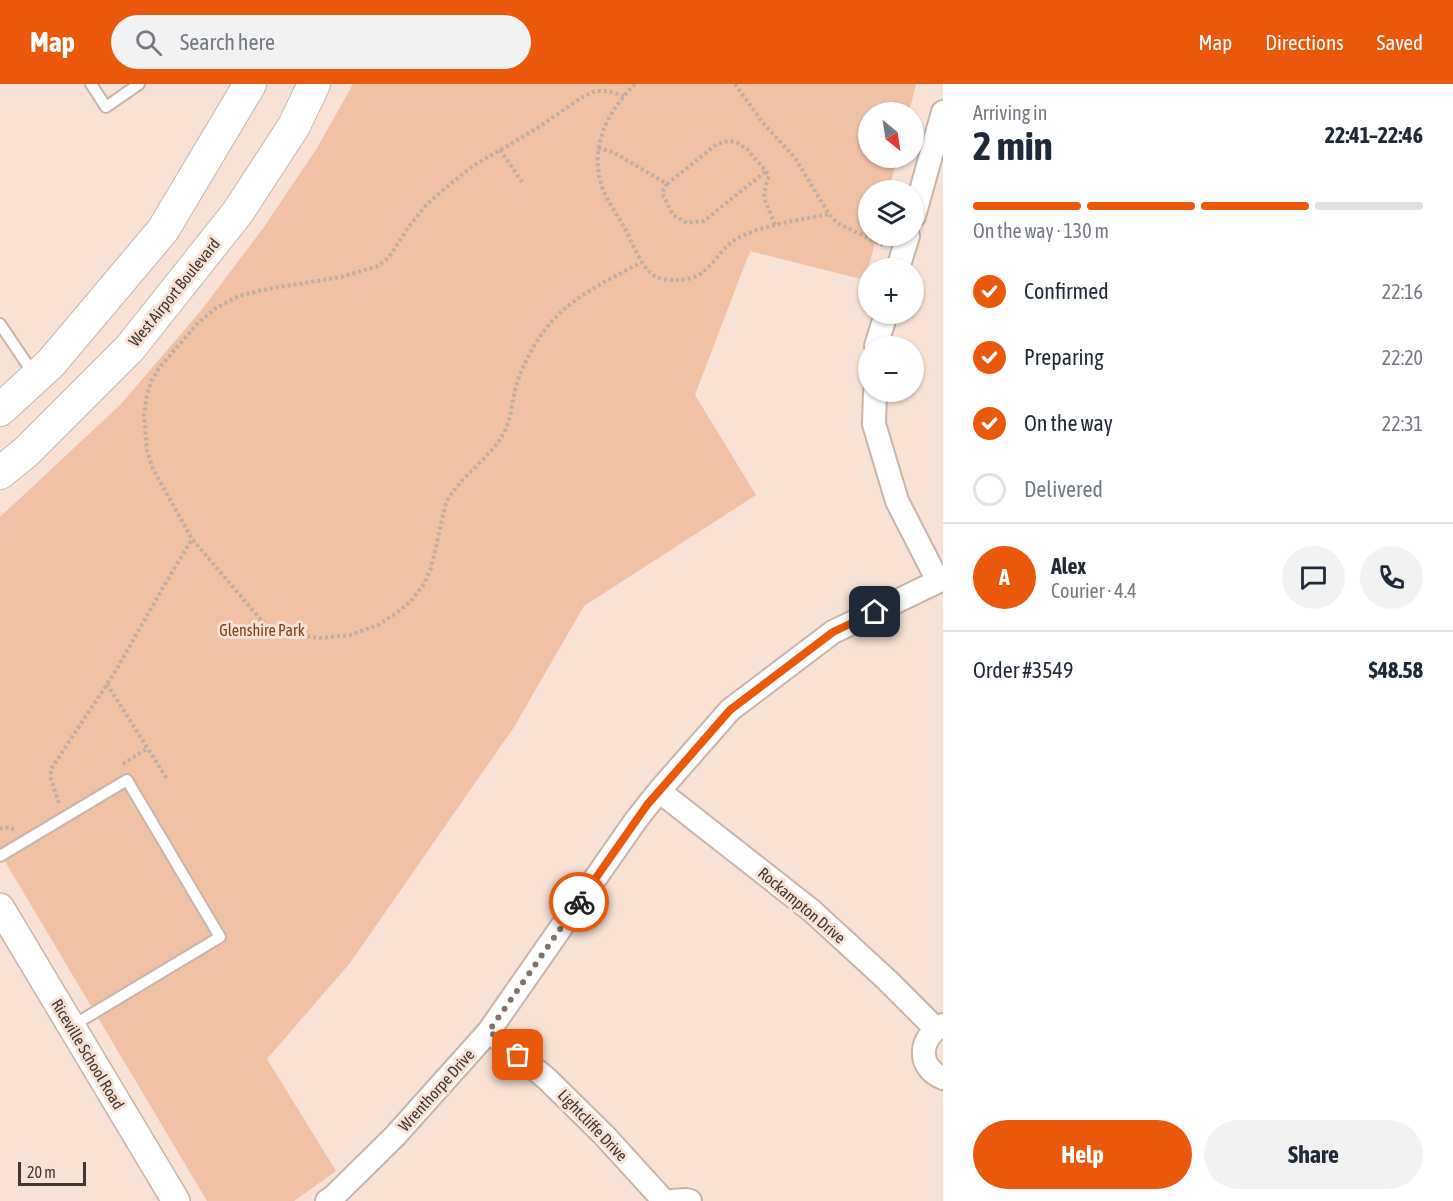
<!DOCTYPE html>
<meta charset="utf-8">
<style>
:root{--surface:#fff;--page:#f2f2f3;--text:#1f2937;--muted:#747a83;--line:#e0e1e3;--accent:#ea580c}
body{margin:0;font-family:"Asap Condensed",sans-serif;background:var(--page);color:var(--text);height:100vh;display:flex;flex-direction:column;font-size:22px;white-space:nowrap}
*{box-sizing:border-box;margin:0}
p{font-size:20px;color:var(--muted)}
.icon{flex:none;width:33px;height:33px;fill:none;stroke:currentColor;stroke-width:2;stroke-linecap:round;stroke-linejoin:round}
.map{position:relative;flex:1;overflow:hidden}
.drawer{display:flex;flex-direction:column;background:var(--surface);width:510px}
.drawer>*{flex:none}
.needle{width:39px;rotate:150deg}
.buttons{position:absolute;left:858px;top:18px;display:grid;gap:12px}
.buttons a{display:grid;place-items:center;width:66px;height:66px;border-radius:50%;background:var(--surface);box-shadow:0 2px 4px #0004;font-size:30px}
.scale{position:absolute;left:18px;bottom:15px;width:68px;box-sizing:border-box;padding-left:6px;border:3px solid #3f3732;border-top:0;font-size:16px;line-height:21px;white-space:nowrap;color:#3f3732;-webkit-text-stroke:4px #f7e2d5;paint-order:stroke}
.pin{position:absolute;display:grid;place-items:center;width:51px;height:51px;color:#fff;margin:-26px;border-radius:12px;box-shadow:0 3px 9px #0006}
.courier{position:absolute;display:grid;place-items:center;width:60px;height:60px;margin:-30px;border:4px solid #ea580c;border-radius:50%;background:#fff;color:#222;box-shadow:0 2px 8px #0007}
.overview em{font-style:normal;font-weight:700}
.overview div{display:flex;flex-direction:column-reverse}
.overview{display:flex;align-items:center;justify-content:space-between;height:102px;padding:0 30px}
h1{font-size:39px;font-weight:700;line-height:45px}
.bar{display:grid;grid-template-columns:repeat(4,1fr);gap:9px 6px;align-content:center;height:72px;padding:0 30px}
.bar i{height:8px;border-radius:4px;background:var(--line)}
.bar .active{background:var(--accent)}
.bar p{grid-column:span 4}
.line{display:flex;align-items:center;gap:15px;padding:0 30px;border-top:2px solid var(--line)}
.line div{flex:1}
.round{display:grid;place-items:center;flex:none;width:63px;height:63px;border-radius:32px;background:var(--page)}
ol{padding:0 30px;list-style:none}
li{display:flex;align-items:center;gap:18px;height:66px}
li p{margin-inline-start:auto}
li .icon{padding:6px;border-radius:50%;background:var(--accent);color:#fff;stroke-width:4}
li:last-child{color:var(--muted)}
li i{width:33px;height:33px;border:3px solid var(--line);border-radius:50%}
.cta{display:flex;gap:12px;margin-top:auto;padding:12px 30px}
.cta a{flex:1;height:69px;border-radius:36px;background:var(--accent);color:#fff;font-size:24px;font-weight:700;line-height:69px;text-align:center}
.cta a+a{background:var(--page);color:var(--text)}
header{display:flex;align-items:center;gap:36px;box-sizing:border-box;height:84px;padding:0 30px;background:var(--accent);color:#fff}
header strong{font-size:28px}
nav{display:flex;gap:33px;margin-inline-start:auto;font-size:21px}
.search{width:420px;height:54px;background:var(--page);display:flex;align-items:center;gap:15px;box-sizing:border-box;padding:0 21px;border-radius:33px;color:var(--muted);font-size:22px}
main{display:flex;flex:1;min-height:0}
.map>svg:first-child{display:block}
.green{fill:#f0c1a3}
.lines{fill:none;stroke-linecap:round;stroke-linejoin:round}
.service-casing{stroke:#c8b4a8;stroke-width:14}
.minor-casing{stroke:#c8b4a8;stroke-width:26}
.tertiary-casing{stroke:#c8b4a8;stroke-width:30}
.secondary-casing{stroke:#c8b4a8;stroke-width:34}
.path{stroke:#bfaea3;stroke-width:4;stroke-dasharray:3 3;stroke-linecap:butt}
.service{stroke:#fff;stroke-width:10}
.minor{stroke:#fff;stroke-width:22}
.tertiary{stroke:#fff;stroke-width:27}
.secondary{stroke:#fff;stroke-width:32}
.done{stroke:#7f736b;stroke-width:6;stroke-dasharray:0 10.8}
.route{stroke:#ea580c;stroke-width:8}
.labels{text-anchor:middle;stroke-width:6;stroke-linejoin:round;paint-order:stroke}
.street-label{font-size:16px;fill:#3f3732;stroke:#f7e2d5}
.park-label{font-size:16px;fill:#7f4314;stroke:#f7e2d5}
</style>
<header>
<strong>Map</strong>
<div class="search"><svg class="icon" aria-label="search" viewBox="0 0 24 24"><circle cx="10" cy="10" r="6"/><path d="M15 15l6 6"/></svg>Search here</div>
<nav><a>Map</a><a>Directions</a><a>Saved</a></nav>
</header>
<main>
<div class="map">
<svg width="943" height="1117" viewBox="0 0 943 1117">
<rect width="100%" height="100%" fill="#f7e2d5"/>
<path class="green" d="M 353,0 L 916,0 L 909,28 L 868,28 L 868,74 L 897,74 L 889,106 L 868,106 L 868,152 L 877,152 L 865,196 L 750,167 L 695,311 L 756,411 L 584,522 L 514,643 L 350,879 L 267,975 L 336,1087 L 294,1117 L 207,1117 L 0,769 L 0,433 L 120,321 L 200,228 L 264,143 L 317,64 Z"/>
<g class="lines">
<g class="service-casing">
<path id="service" d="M 91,0 L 106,23 L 139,0
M 0,240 L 35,292
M 0,772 L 127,696 L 220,853 L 72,942"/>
</g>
<g class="minor-casing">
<path id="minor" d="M 914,132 L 943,28
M 898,184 L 908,152
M 876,262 L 886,230
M 875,308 L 874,340 L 897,417 L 938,497
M 659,707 L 812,827 L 887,896 L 936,945
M 943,941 C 919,953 916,983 943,994
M 489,947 L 547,995 L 604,1051 L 664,1117
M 327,1117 L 333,1113 L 395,1052 L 489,947 L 636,736 L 659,707 L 730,626 L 833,548 L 943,495
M 672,1117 L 686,1116 L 690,1117"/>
</g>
<g class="tertiary-casing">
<path id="tertiary" d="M 0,823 L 176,1117"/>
</g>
<g class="secondary-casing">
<path id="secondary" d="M 0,326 L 51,279 L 163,146 L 250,0
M 0,389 L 26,368 L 130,264 L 238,128 L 294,42 L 314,0"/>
</g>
<path class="path" d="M 635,0 C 607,28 589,63 602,103 C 607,117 617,130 624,143 C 632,157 640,181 652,190 C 659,196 670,196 678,196 C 685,196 694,194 700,190 C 715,180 724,160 740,153 C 767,140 800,136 829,130
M 735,0 L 763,39 L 795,74 L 829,130 L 837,139 L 883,161
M 624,12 L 608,7 L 595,7 L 581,14 L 536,45 L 473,82 L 449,101 L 426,121 L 408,144 L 389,173 L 378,182 L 341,193 L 262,206 L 239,212 L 216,224 L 198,239 L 159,284 L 152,296 L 147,310 L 144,332 L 147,366 L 153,385 L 192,455 L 268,544 L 289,550 L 320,554 L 350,551 L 378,541 L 399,527 L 411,517 L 424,500 L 431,484 L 446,419 C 459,393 487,377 502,352 C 512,336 511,317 517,299 C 526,272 544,241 567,223 C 588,205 618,191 642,178
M 598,64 L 613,68 L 667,100 L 662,109 L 673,131 L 687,139 L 704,137 L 766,87
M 500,66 L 523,99
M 667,100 L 717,60 L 728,57 L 736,58 L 747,65 L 769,91 L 764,109 L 765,116 L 775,141
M 107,600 L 167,695
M 123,680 L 148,664
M 59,719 L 51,695 L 51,685 L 115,588 L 161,507 L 192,455
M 0,745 L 4,743 L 14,745"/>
<use href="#service" class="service"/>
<use href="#minor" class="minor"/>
<use href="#tertiary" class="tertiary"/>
<use href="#secondary" class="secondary"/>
</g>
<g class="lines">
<path class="done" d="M 518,971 L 489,947 L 579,818"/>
<path class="route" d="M 579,818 L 647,721 L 730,626 L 833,548 L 875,528"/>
</g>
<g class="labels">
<g class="street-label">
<text transform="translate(174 208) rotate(-51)" y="6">West Airport Boulevard</text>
<text transform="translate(802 821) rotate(40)" y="6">Rockampton Drive</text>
<text transform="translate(88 970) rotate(59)" y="6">Riceville School Road</text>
<text transform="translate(436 1006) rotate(-48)" y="6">Wrenthorpe Drive</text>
<text transform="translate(593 1041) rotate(46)" y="6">Lightcliffe Drive</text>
</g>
<g class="park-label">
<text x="262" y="552">Glenshire Park</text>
</g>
</g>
</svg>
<div class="buttons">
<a><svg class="needle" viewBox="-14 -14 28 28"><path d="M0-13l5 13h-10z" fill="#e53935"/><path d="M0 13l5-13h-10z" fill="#747a83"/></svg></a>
<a><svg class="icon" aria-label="layers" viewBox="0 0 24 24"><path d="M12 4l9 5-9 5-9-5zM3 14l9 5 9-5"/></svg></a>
<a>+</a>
<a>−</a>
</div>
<div class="scale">20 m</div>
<div class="pin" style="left:518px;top:971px;background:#ea580c"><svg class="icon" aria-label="bag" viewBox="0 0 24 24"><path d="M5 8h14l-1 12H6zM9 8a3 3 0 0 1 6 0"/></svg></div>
<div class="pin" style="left:875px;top:528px;background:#1f2937"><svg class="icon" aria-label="home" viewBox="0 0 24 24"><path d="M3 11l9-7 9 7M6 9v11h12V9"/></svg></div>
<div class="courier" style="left:579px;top:818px"><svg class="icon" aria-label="bike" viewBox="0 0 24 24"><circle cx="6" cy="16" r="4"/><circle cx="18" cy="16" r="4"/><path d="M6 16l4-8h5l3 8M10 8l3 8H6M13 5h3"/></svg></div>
</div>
<section class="drawer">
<div class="overview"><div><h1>2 min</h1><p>Arriving in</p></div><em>22:41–22:46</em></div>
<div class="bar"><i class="active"></i><i class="active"></i><i class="active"></i><i></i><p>On the way · 130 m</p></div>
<ol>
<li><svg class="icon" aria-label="check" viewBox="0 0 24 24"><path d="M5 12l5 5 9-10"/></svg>Confirmed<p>22:16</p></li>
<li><svg class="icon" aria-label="check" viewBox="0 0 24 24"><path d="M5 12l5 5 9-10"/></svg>Preparing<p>22:20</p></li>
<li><svg class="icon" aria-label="check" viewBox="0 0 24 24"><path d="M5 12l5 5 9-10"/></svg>On the way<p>22:31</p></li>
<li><i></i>Delivered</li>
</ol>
<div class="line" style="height:108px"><b class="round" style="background:var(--accent);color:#fff">A</b><div><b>Alex</b><p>Courier · 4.4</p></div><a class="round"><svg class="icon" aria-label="chat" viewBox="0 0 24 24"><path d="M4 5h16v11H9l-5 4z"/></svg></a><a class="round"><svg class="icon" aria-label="phone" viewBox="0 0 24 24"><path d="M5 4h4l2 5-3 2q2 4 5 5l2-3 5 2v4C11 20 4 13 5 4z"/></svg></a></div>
<div class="line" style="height:78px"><div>Order #3549</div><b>$48.58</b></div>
<div class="cta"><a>Help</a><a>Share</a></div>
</section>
</main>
